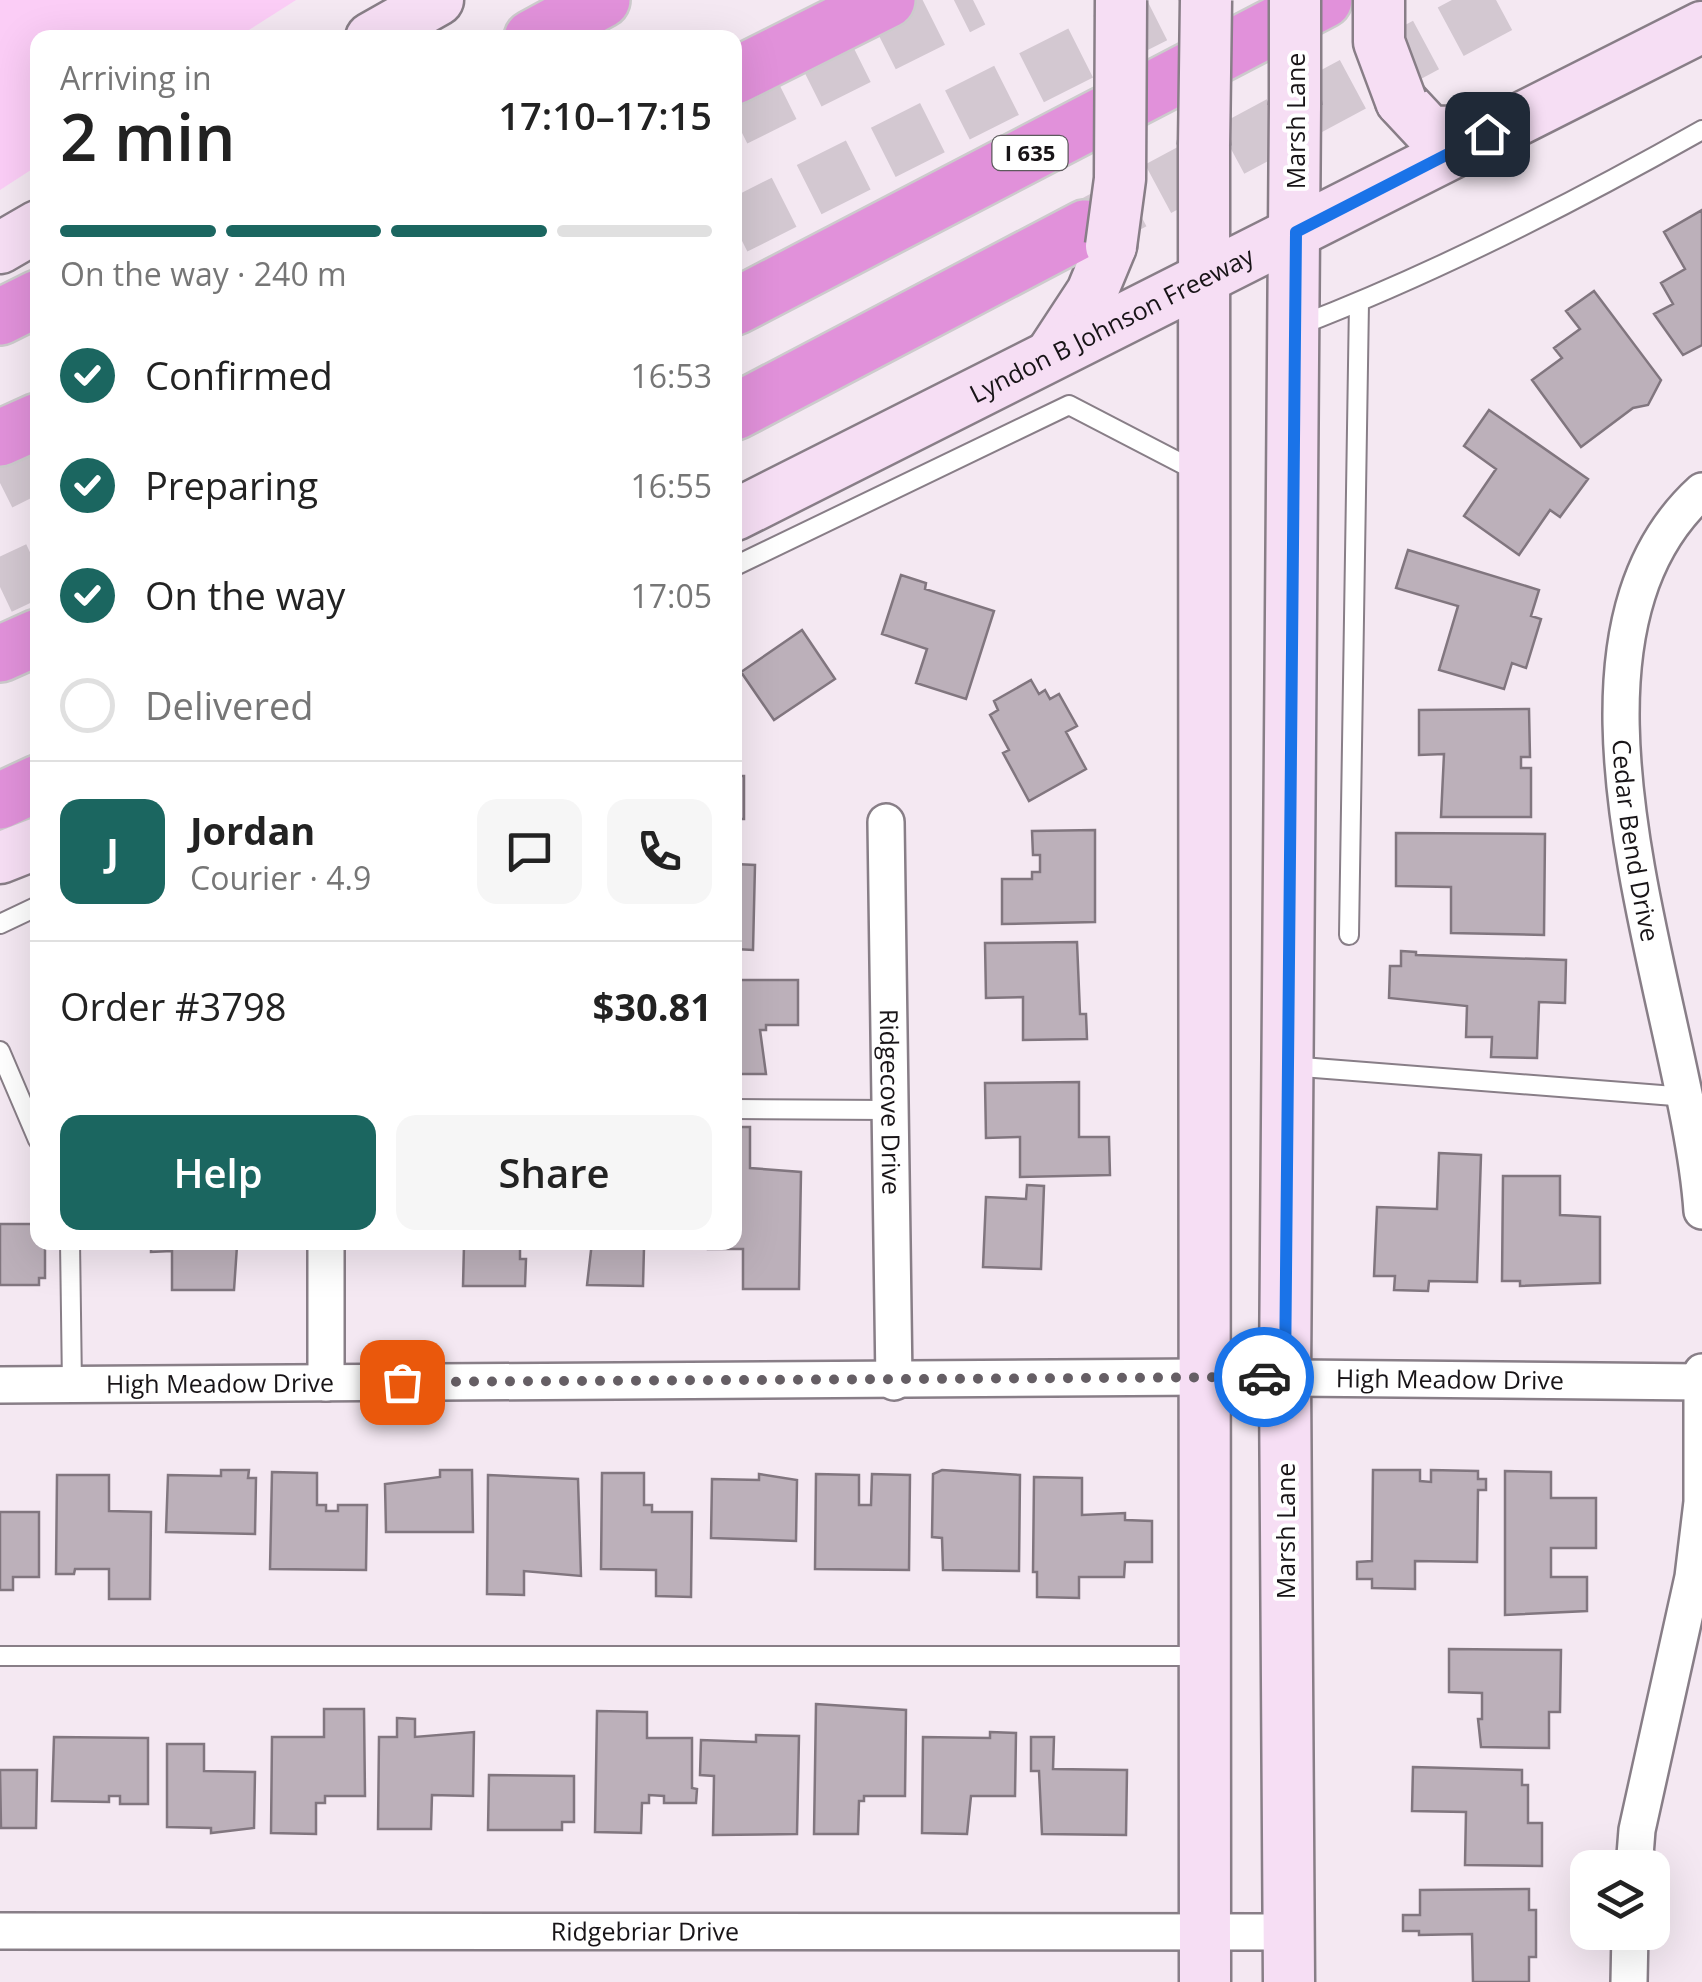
<!DOCTYPE html>
<meta charset="utf-8">
<style>
:root{--surface:#fff;--page:#f6f6f6;--text:#222;--muted:#767676;--line:#e0e0e0;--accent:#1b6660}
body{margin:0;font-family:"Open Sans",sans-serif;background:var(--page);color:var(--text);height:100vh;display:flex;flex-direction:column;font-size:38px;white-space:nowrap}
*{box-sizing:border-box;margin:0}
p{font-size:32px;color:var(--muted)}
.icon{flex:none;width:55px;height:55px;fill:none;stroke:currentColor;stroke-width:2;stroke-linecap:round;stroke-linejoin:round}
.map{position:relative;flex:1;overflow:hidden}
.panel{position:absolute;left:30px;top:30px;width:712px;height:1220px;display:flex;flex-direction:column;background:var(--surface);border-radius:20px;box-shadow:0 10px 40px #0002}
.panel>*{flex:none}
.controls{position:absolute;left:1570px;top:1850px;display:grid;gap:20px}
.controls a{display:grid;place-items:center;width:100px;height:100px;border-radius:20px;background:var(--surface);box-shadow:0 10px 40px #0002;font-size:50px}
.pin{position:absolute;display:grid;place-items:center;width:85px;height:85px;color:#fff;margin:-42px;border-radius:20px;box-shadow:0 5px 15px #0006}
.courier{position:absolute;display:grid;place-items:center;width:100px;height:100px;margin:-50px;border:8px solid #1a73e8;border-radius:50%;background:#fff;color:#222;box-shadow:0 2px 12px #0007}
.overview em{font-style:normal;font-weight:600}
.overview div{display:flex;flex-direction:column-reverse}
.overview{display:flex;align-items:center;justify-content:space-between;height:170px;padding:0 30px}
h1{font-size:65px;font-weight:600;line-height:75px}
.bar{display:grid;grid-template-columns:repeat(4,1fr);gap:15px 10px;align-content:center;height:120px;padding:0 30px}
.bar i{height:12px;border-radius:8px;background:var(--line)}
.bar .current{background:var(--accent)}
.bar p{grid-column:span 4}
.line{display:flex;align-items:center;gap:25px;padding:0 30px;border-top:2px solid var(--line)}
.line div{flex:1}
.round{display:grid;place-items:center;flex:none;width:105px;height:105px;border-radius:20px;background:var(--page)}
ol{padding:0 30px;list-style:none}
li{display:flex;align-items:center;gap:30px;height:110px}
li p{margin-inline-start:auto}
li .icon{padding:10px;border-radius:50%;background:var(--accent);color:#fff;stroke-width:4}
li:last-child{color:var(--muted)}
li i{width:55px;height:55px;border:5px solid var(--line);border-radius:50%}
.cta{display:flex;gap:20px;margin-top:auto;padding:20px 30px}
.cta a{flex:1;height:115px;border-radius:20px;background:var(--accent);color:#fff;font-size:40px;font-weight:600;line-height:115px;text-align:center}
.cta a+a{background:var(--page);color:var(--text)}
.map>svg:first-child{display:block}
.green{fill:#fbcdf6}
.building{fill:#bcb0ba;stroke:#81767f;stroke-width:2.5}
.lines{fill:none;stroke-linecap:round;stroke-linejoin:round}
.motorway-tunnel{stroke:#d3c8d1;stroke-width:55;stroke-dasharray:55 28;stroke-linecap:butt}
.service-casing{stroke:#887e87;stroke-width:22}
.minor-casing{stroke:#887e87;stroke-width:40}
.secondary-casing{stroke:#887e87;stroke-width:55}
.motorway-casing{stroke:#cccbcc;stroke-width:60}
.service{stroke:#fff;stroke-width:18}
.minor{stroke:#fff;stroke-width:35}
.secondary{stroke:#f6def4;stroke-width:50}
.motorway{stroke:#e191da;stroke-width:55}
.secondary-bridge-casing{stroke:#887e87;stroke-width:55;stroke-linecap:butt}
.secondary-bridge{stroke:#f6def4;stroke-width:50}
.done{stroke:#655e64;stroke-width:10;stroke-dasharray:0 18}
.route{stroke:#1a73e8;stroke-width:12}
.labels{text-anchor:middle;stroke-width:8;stroke-linejoin:round;paint-order:stroke}
.shield{fill:#fff;stroke:#5d5a5d;stroke-width:2.5}
.shield-label{font-size:22px;font-weight:bold;fill:#181417}
.street-label{font-size:25px;fill:#181417;stroke:#fff}
</style>
<div class="map">
<svg width="1702" height="1982" viewBox="0 0 1702 1982">
<rect width="100%" height="100%" fill="#f4e8f2"/>
<path class="green" d="M 0,0 L 296,0 L 238,37 L 38,38 L 37,166 L 0,190 Z"/>
<path class="building" d="M 1702,210 L 1702,345 L 1683,355 L 1654,314 L 1673,304 L 1661,283 L 1685,269 L 1664,232 Z
M 1594,291 L 1661,380 L 1648,405 L 1633,408 L 1581,447 L 1532,380 L 1562,358 L 1554,348 L 1580,329 L 1566,311 Z
M 1489,410 L 1588,479 L 1560,517 L 1550,510 L 1519,555 L 1464,516 L 1496,469 L 1464,446 Z
M 1408,550 L 1539,590 L 1531,616 L 1541,619 L 1526,668 L 1512,663 L 1504,689 L 1439,670 L 1458,606 L 1396,588 Z
M 901,575 L 926,583 L 925,589 L 994,611 L 966,699 L 916,683 L 927,649 L 882,634 Z
M 802,630 L 835,679 L 774,720 L 741,672 Z
M 1031,680 L 1039,694 L 1045,690 L 1050,699 L 1059,694 L 1077,726 L 1066,732 L 1086,769 L 1029,801 L 1003,753 L 1009,750 L 990,715 L 998,710 L 994,701 Z
M 1529,709 L 1530,757 L 1521,757 L 1521,768 L 1531,768 L 1531,817 L 1441,817 L 1444,754 L 1419,755 L 1419,710 Z
M 735,751 L 737,776 L 744,776 L 744,819 L 738,819 L 735,840 Z
M 1095,830 L 1095,922 L 1002,924 L 1002,879 L 1032,879 L 1032,872 L 1040,872 L 1040,855 L 1033,855 L 1032,831 Z
M 1396,833 L 1545,834 L 1544,935 L 1451,933 L 1451,887 L 1396,886 Z
M 735,864 L 755,865 L 753,950 L 735,949 Z
M 1077,942 L 1080,1014 L 1086,1014 L 1087,1039 L 1023,1040 L 1023,997 L 986,998 L 985,943 Z
M 1401,951 L 1416,952 L 1416,955 L 1566,960 L 1565,1003 L 1539,1002 L 1537,1058 L 1491,1057 L 1492,1037 L 1466,1037 L 1467,1006 L 1389,998 L 1390,966 L 1401,966 Z
M 735,980 L 798,980 L 798,1025 L 766,1025 L 766,1030 L 760,1030 L 766,1074 L 735,1074 Z
M 1079,1082 L 1079,1137 L 1109,1137 L 1110,1175 L 1020,1177 L 1020,1137 L 986,1138 L 985,1083 Z
M 735,1127 L 750,1127 L 750,1168 L 801,1172 L 799,1289 L 743,1289 L 743,1249 L 708,1249 L 708,1242 L 735,1242 Z
M 1439,1153 L 1481,1155 L 1477,1282 L 1429,1281 L 1428,1291 L 1394,1290 L 1395,1276 L 1374,1276 L 1377,1207 L 1437,1209 Z
M 1503,1176 L 1560,1176 L 1560,1215 L 1600,1217 L 1600,1283 L 1520,1286 L 1520,1281 L 1502,1281 Z
M 1027,1185 L 1044,1186 L 1041,1269 L 983,1267 L 986,1197 L 1026,1199 Z
M 0,1224 L 38,1224 L 38,1242 L 45,1242 L 45,1278 L 39,1278 L 39,1285 L 0,1285 Z
M 151,1242 L 232,1242 L 237,1246 L 234,1290 L 172,1290 L 172,1251 L 151,1252 Z
M 425,1242 L 520,1242 L 520,1259 L 526,1259 L 525,1286 L 463,1286 L 464,1245 Z
M 592,1242 L 684,1242 L 683,1248 L 644,1248 L 643,1286 L 587,1285 Z
M 221,1470 L 249,1470 L 248,1478 L 256,1478 L 255,1534 L 166,1532 L 168,1475 L 221,1476 Z
M 440,1470 L 472,1470 L 473,1532 L 386,1532 L 385,1484 L 440,1477 Z
M 942,1470 L 1020,1475 L 1019,1571 L 943,1570 L 942,1538 L 932,1537 L 933,1474 Z
M 1373,1470 L 1420,1470 L 1420,1481 L 1431,1482 L 1431,1470 L 1478,1471 L 1478,1479 L 1486,1479 L 1486,1490 L 1478,1490 L 1477,1562 L 1415,1561 L 1415,1589 L 1372,1588 L 1372,1579 L 1357,1579 L 1357,1562 L 1372,1561 Z
M 1505,1471 L 1551,1472 L 1551,1498 L 1596,1498 L 1596,1548 L 1551,1548 L 1551,1577 L 1587,1577 L 1587,1611 L 1505,1615 Z
M 272,1472 L 317,1473 L 317,1505 L 326,1505 L 326,1511 L 338,1511 L 338,1505 L 367,1505 L 366,1570 L 270,1569 Z
M 602,1473 L 644,1473 L 644,1505 L 652,1505 L 652,1512 L 692,1512 L 691,1597 L 656,1596 L 656,1570 L 601,1569 Z
M 759,1474 L 797,1480 L 796,1541 L 711,1538 L 712,1479 L 759,1480 Z
M 816,1474 L 859,1475 L 859,1505 L 871,1505 L 872,1474 L 910,1475 L 909,1570 L 815,1569 Z
M 57,1475 L 109,1475 L 109,1511 L 151,1512 L 150,1599 L 109,1599 L 109,1569 L 75,1569 L 74,1574 L 56,1574 Z
M 488,1475 L 578,1479 L 581,1576 L 524,1571 L 524,1595 L 487,1594 Z
M 1034,1477 L 1082,1478 L 1082,1515 L 1125,1513 L 1125,1520 L 1152,1521 L 1152,1562 L 1125,1562 L 1124,1577 L 1079,1577 L 1079,1598 L 1037,1597 L 1037,1572 L 1033,1572 Z
M 0,1512 L 39,1512 L 39,1577 L 13,1577 L 13,1590 L 0,1590 Z
M 1449,1649 L 1561,1650 L 1560,1712 L 1549,1712 L 1549,1748 L 1481,1747 L 1478,1719 L 1482,1719 L 1482,1693 L 1449,1692 Z
M 816,1704 L 906,1710 L 905,1796 L 864,1796 L 864,1801 L 859,1801 L 858,1834 L 814,1834 Z
M 324,1709 L 364,1709 L 365,1796 L 325,1796 L 325,1803 L 316,1803 L 316,1834 L 271,1833 L 272,1737 L 324,1737 Z
M 597,1711 L 647,1712 L 647,1738 L 692,1738 L 692,1788 L 697,1789 L 696,1803 L 664,1803 L 664,1796 L 649,1795 L 649,1803 L 642,1803 L 641,1833 L 595,1832 Z
M 397,1718 L 415,1719 L 415,1737 L 474,1732 L 473,1796 L 432,1795 L 431,1829 L 378,1829 L 379,1737 L 397,1737 Z
M 990,1732 L 1016,1733 L 1015,1796 L 971,1796 L 967,1834 L 922,1833 L 923,1737 L 990,1738 Z
M 756,1735 L 799,1736 L 797,1834 L 713,1835 L 714,1776 L 700,1775 L 701,1740 L 756,1742 Z
M 54,1737 L 148,1738 L 148,1804 L 120,1804 L 120,1796 L 109,1796 L 109,1802 L 52,1801 Z
M 1031,1737 L 1054,1737 L 1053,1769 L 1127,1770 L 1126,1835 L 1042,1834 L 1039,1771 L 1031,1771 Z
M 167,1744 L 204,1744 L 204,1771 L 255,1772 L 254,1828 L 211,1833 L 211,1828 L 167,1827 Z
M 1413,1767 L 1522,1770 L 1522,1785 L 1528,1785 L 1528,1823 L 1542,1823 L 1542,1866 L 1465,1865 L 1466,1812 L 1412,1811 Z
M 0,1770 L 37,1770 L 36,1828 L 1,1828 Z
M 489,1775 L 574,1776 L 574,1822 L 562,1822 L 562,1830 L 488,1830 Z
M 1529,1889 L 1529,1910 L 1536,1910 L 1536,1957 L 1529,1957 L 1529,1982 L 1473,1982 L 1472,1934 L 1419,1935 L 1419,1931 L 1403,1931 L 1403,1915 L 1420,1915 L 1420,1890 Z"/>
<g class="lines">
<path class="motorway-tunnel" d="M 735,119 L 973,0
M 735,227 L 1186,0
M 1085,228 L 1510,0
M 0,483 L 38,464
M 0,587 L 38,569"/>
<g class="service-casing">
<path id="service" d="M 1298,326 C 1436,273 1573,203 1702,130
M 735,566 L 1069,405 L 1200,473
M 0,924 L 38,906
M 1349,935 L 1359,302
M 0,1051 L 38,1140
M 1289,1066 L 1687,1097
M 735,1109 L 888,1110
M 70,1242 L 72,1385
M 0,1656 L 1200,1656"/>
</g>
<g class="minor-casing">
<g id="minor">
<path id="s1" d="M 1702,491 C 1527,650 1688,1009 1702,1211"/>
<path id="s2" d="M 886,822 L 894,1382"/>
<path d="M 326,1242 L 326,1383"/>
<path id="s3" d="M 0,1385 L 1205,1377 L 1702,1382"/>
<path d="M 1634,1868 L 1637,1830 L 1693,1577 L 1702,1502 L 1702,1372"/>
<path id="s4" d="M 0,1931 L 1290,1932"/>
<path d="M 1629,1982 L 1630,1932"/>
</g>
</g>
<g class="secondary-casing">
<g id="secondary">
<path d="M 371,38 L 438,0"/>
<path d="M 1401,101 L 1429,131 L 1487,134"/>
<path d="M 1204,145 L 1205,1982"/>
<path d="M 0,248 L 38,226"/>
<path d="M 1052,353 L 1092,292 L 1111,246"/>
<path id="s5" d="M 735,515 L 1702,27"/>
<path d="M 0,858 L 38,843"/>
<path d="M 1289,1982 L 1285,1377 L 1295,105"/>
</g>
</g>
<g class="motorway-casing">
<path id="motorway" d="M 532,38 L 602,0
M 735,76 L 887,0
M 735,307 L 1324,0
M 0,317 L 38,298
M 735,412 L 1085,228
M 0,438 L 38,421
M 0,654 L 38,637
M 0,801 L 38,783"/>
</g>
<use href="#service" class="service"/>
<use href="#minor" class="minor"/>
<use href="#secondary" class="secondary"/>
<use href="#motorway" class="motorway"/>
<g class="secondary-bridge-casing">
<path id="secondary-bridge" d="M 1379,0 L 1379,42 L 1401,101
M 1295,105 L 1295,0
M 1204,145 L 1206,0
M 1111,246 L 1120,179 L 1121,0"/>
</g>
<use href="#secondary-bridge" class="secondary-bridge"/>
</g>
<g class="lines">
<path class="done" d="M 402,1382 L 1264,1377"/>
<path class="route" d="M 1264,1377 L 1285,1377 L 1296,232 L 1487,134"/>
</g>
<g class="labels">
<rect class="shield" x="992.5" y="136" width="75" height="34" rx="8"/>
<g class="shield-label">
<text x="1030" y="161">I 635</text>
</g>
<g class="street-label">
<text transform="translate(1296 121) rotate(-90)" y="9">Marsh Lane</text>
<text dy="9" stroke="none"><textPath href="#s5" startOffset="422">Lyndon B Johnson Freeway</textPath></text>
<text dy="9" stroke="none"><textPath href="#s1" startOffset="372">Cedar Bend Drive</textPath></text>
<text dy="9" stroke="none"><textPath href="#s2" startOffset="280">Ridgecove Drive</textPath></text>
<text dy="9" stroke="none"><textPath href="#s3" startOffset="1450">High Meadow Drive</textPath></text>
<text dy="9" stroke="none"><textPath href="#s3" startOffset="220">High Meadow Drive</textPath></text>
<text transform="translate(1286 1531) rotate(-90)" y="9">Marsh Lane</text>
<text dy="9" stroke="none"><textPath href="#s4" startOffset="645">Ridgebriar Drive</textPath></text>
</g>
</g>
</svg>
<div class="controls">
<a><svg class="icon" aria-label="layers" viewBox="0 0 24 24"><path d="M12 4l9 5-9 5-9-5zM3 14l9 5 9-5"/></svg></a>
</div>
<div class="pin" style="left:402px;top:1382px;background:#ea580c"><svg class="icon" aria-label="bag" viewBox="0 0 24 24"><path d="M5 8h14l-1 12H6zM9 8a3 3 0 0 1 6 0"/></svg></div>
<div class="pin" style="left:1487px;top:134px;background:#1f2937"><svg class="icon" aria-label="home" viewBox="0 0 24 24"><path d="M3 11l9-7 9 7M6 9v11h12V9"/></svg></div>
<div class="courier" style="left:1264px;top:1377px"><svg class="icon" aria-label="car" viewBox="0 0 24 24"><path d="M5 17H2v-5l4-1 3-4h7l3 4 3 1v5h-3M9 17h6M6 11h13"/><circle cx="7" cy="17" r="2"/><circle cx="17" cy="17" r="2"/></svg></div>
<section class="panel">
<div class="overview"><div><h1>2 min</h1><p>Arriving in</p></div><em>17:10–17:15</em></div>
<div class="bar"><i class="current"></i><i class="current"></i><i class="current"></i><i></i><p>On the way · 240 m</p></div>
<ol>
<li><svg class="icon" aria-label="check" viewBox="0 0 24 24"><path d="M5 12l5 5 9-10"/></svg>Confirmed<p>16:53</p></li>
<li><svg class="icon" aria-label="check" viewBox="0 0 24 24"><path d="M5 12l5 5 9-10"/></svg>Preparing<p>16:55</p></li>
<li><svg class="icon" aria-label="check" viewBox="0 0 24 24"><path d="M5 12l5 5 9-10"/></svg>On the way<p>17:05</p></li>
<li><i></i>Delivered</li>
</ol>
<div class="line" style="height:180px"><b class="round" style="background:var(--accent);color:#fff">J</b><div><b>Jordan</b><p>Courier · 4.9</p></div><a class="round"><svg class="icon" aria-label="chat" viewBox="0 0 24 24"><path d="M4 5h16v11H9l-5 4z"/></svg></a><a class="round"><svg class="icon" aria-label="phone" viewBox="0 0 24 24"><path d="M5 4h4l2 5-3 2q2 4 5 5l2-3 5 2v4C11 20 4 13 5 4z"/></svg></a></div>
<div class="line" style="height:130px"><div>Order #3798</div><b>$30.81</b></div>
<div class="cta"><a>Help</a><a>Share</a></div>
</section>
</div>
